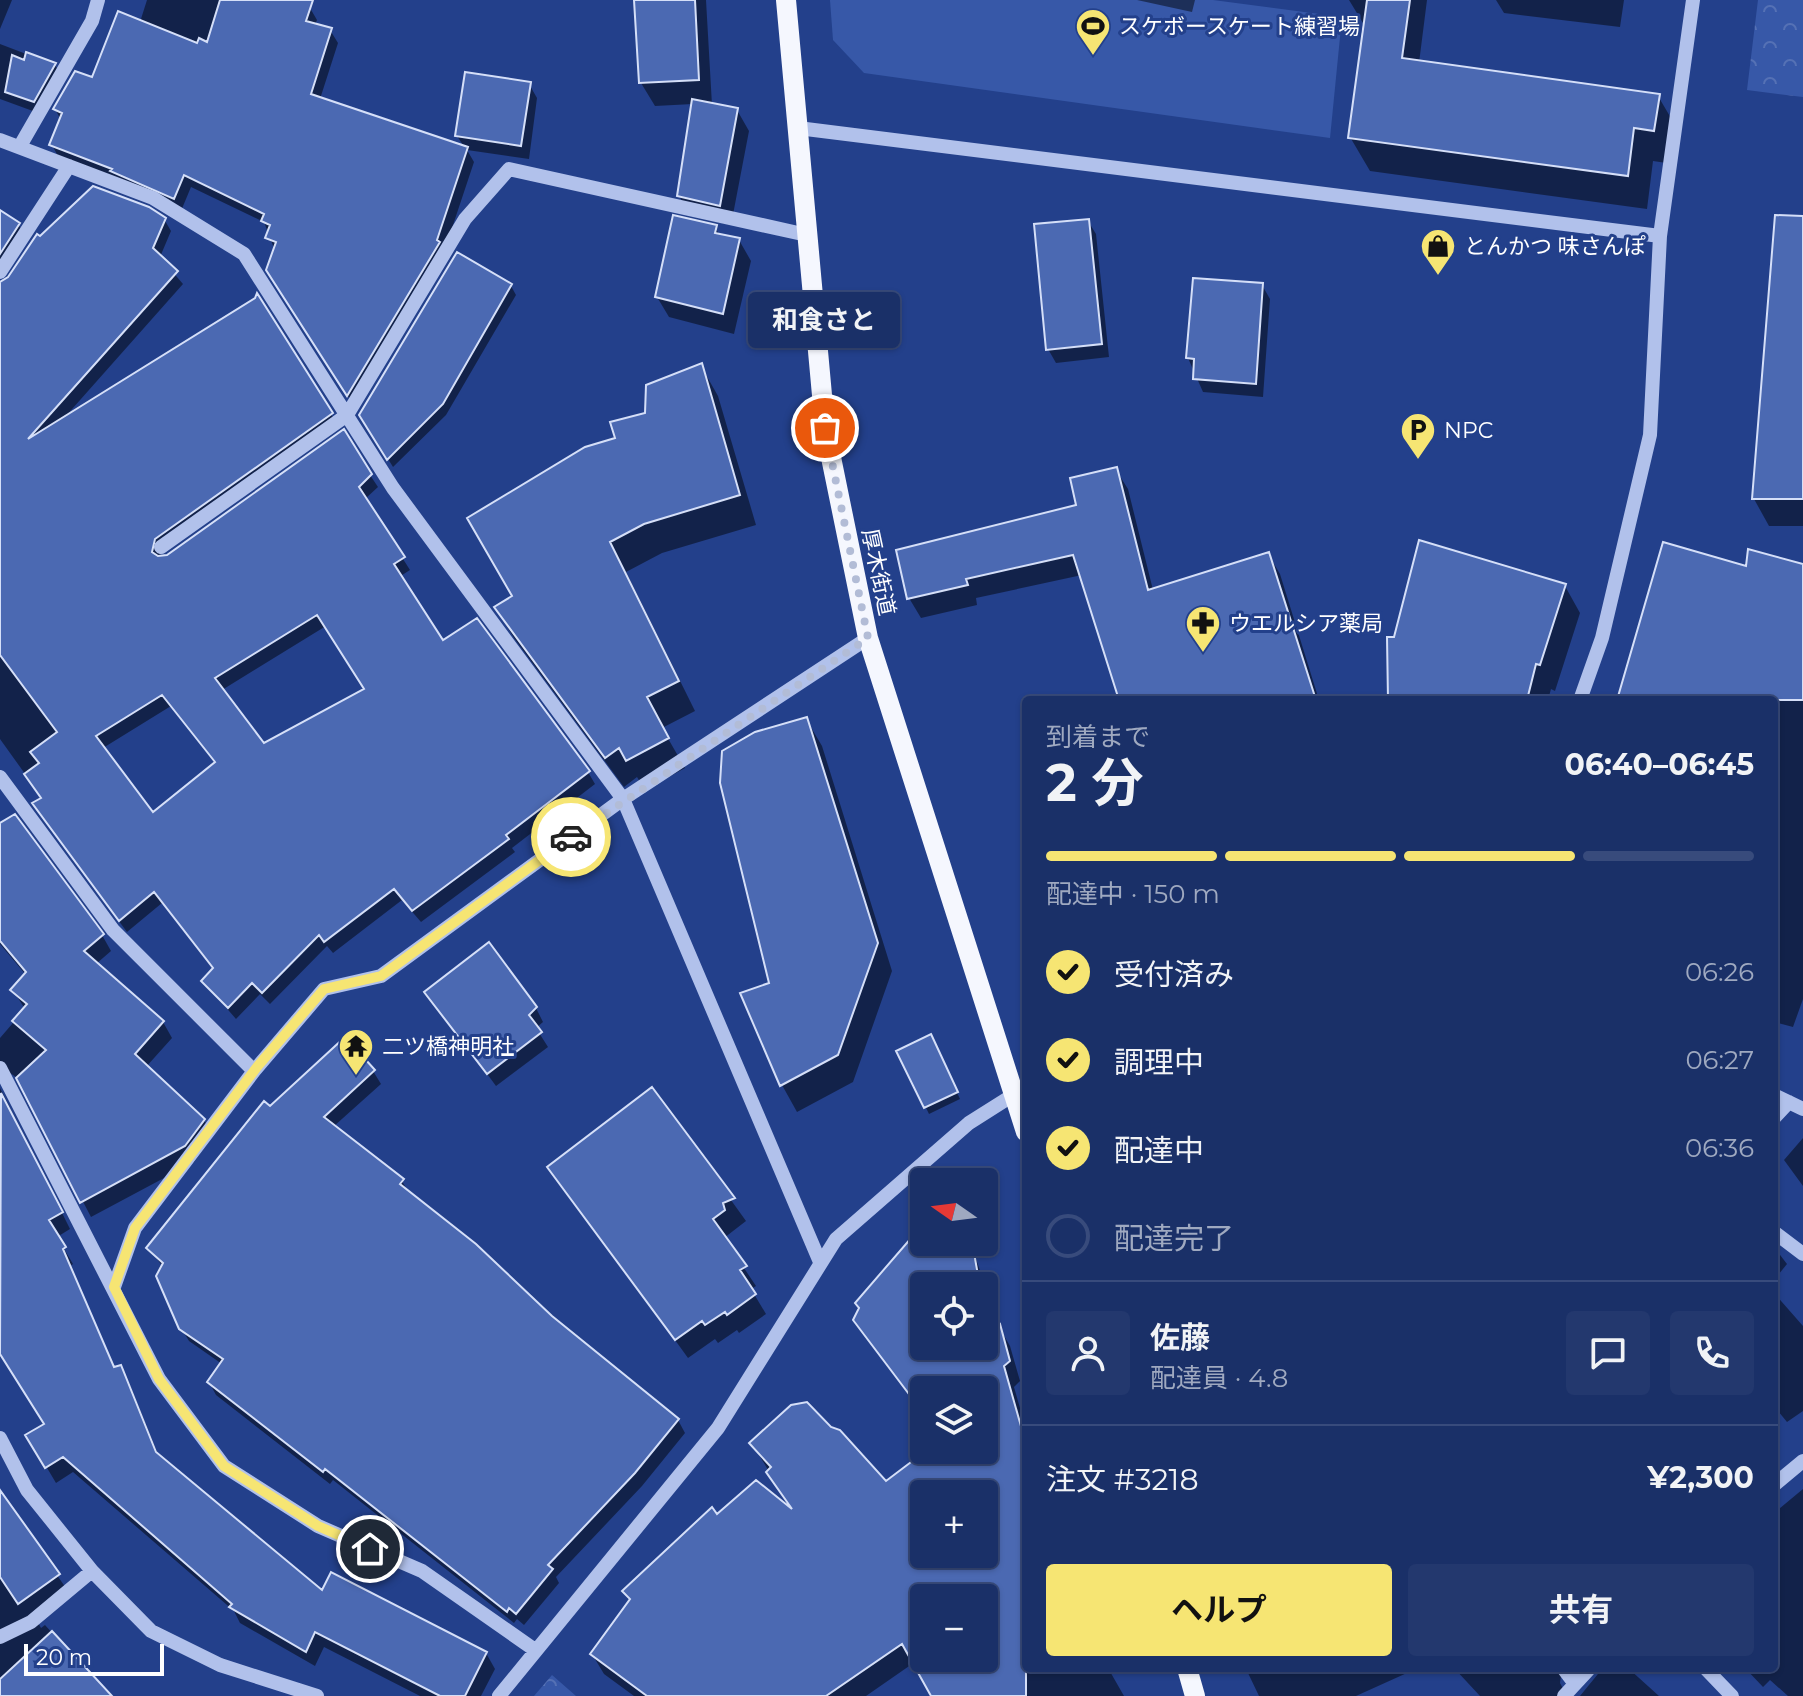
<!DOCTYPE html>
<html lang="ja">
<meta charset="utf-8">
<style>
:root{--surface:#1a3068;--page:#23386e;--text:#f1f3f6;--muted:#9fa9c0;--line:#384b7c;--accent:#f6e573}
body{margin:0;font-family:Montserrat,"Noto Sans JP",sans-serif;background:var(--page);color:var(--text);height:100vh;display:flex;flex-direction:column;font-size:30px;white-space:nowrap}
*{box-sizing:border-box;margin:0}
p{font-size:26px;color:var(--muted)}
.icon{flex:none;width:44px;height:44px;fill:none;stroke:currentColor;stroke-width:2;stroke-linecap:round;stroke-linejoin:round}
.map{position:relative;flex:1;overflow:hidden}
.panel{position:absolute;left:1022px;top:696px;width:756px;height:976px;display:flex;flex-direction:column;background:var(--surface);border-radius:8px;box-shadow:0 2px 6px #0004,0 0 0 2px var(--line)}
.panel>*{flex:none}
.needle{width:52px;rotate:284deg}
.fabs{position:absolute;left:910px;top:1168px;display:grid;gap:16px}
.fabs a{display:grid;place-items:center;width:88px;height:88px;border-radius:8px;background:var(--surface);box-shadow:0 2px 6px #0004,0 0 0 2px var(--line);font-size:40px}
.scale{position:absolute;left:24px;bottom:20px;width:140px;box-sizing:border-box;padding-left:8px;border:4px solid #fff;border-top:0;font-size:22px;line-height:28px;white-space:nowrap;color:#fff;-webkit-text-stroke:6px #23408b;paint-order:stroke}
.pin{position:absolute;display:grid;place-items:center;width:68px;height:68px;color:#fff;margin:-34px;border:4px solid #fff;border-radius:50%;box-shadow:0 2px 8px #0007}
.courier{position:absolute;display:grid;place-items:center;width:80px;height:80px;margin:-40px;border:6px solid #f6e573;border-radius:50%;background:#fff;color:#222;box-shadow:0 2px 10px #0007}
.bubble{position:absolute;height:56px;border-radius:8px;background:var(--surface);box-shadow:0 2px 6px #0004,0 0 0 2px var(--line);font-size:26px;font-weight:700;line-height:56px;text-align:center}
.head em{font-style:normal;font-weight:700}
.head div{display:flex;flex-direction:column-reverse}
.head{display:flex;align-items:center;justify-content:space-between;height:136px;padding:0 24px}
h1{font-size:52px;font-weight:700;line-height:60px}
.bar{display:grid;grid-template-columns:repeat(4,1fr);gap:12px 8px;align-content:center;height:96px;padding:0 24px}
.bar i{height:10px;border-radius:6px;background:var(--line)}
.bar .active{background:var(--accent)}
.bar p{grid-column:span 4}
.line{display:flex;align-items:center;gap:20px;padding:0 24px;border-top:2px solid var(--line)}
.line div{flex:1}
.round{display:grid;place-items:center;flex:none;width:84px;height:84px;border-radius:8px;background:var(--page)}
ol{padding:0 24px;list-style:none}
li{display:flex;align-items:center;gap:24px;height:88px}
li p{margin-inline-start:auto}
li .icon{padding:8px;border-radius:50%;background:var(--accent);color:#111;stroke-width:4}
li:last-child{color:var(--muted)}
li i{width:44px;height:44px;border:4px solid var(--line);border-radius:50%}
.button{display:flex;gap:16px;margin-top:auto;padding:16px 24px}
.button a{flex:1;height:92px;border-radius:8px;background:var(--accent);color:#111;font-size:32px;font-weight:700;line-height:92px;text-align:center}
.button a+a{background:var(--page);color:var(--text)}
.map>svg:first-child{display:block}
.park{fill:url(#park-crowns)}
.pitch{fill:#3758a8}
.shadow{fill:#0007;fill-rule:evenodd}
.building{fill:#4b69b2;stroke:#d5dff8;stroke-width:2;fill-rule:evenodd}
.lines{fill:none;stroke-linecap:round;stroke-linejoin:round}
.minor{stroke:#b1c1eb;stroke-width:14}
.major{stroke:#f5f7fe;stroke-width:20}
.done{stroke:#b2bcd6;stroke-width:8;stroke-dasharray:0 14.4}
.route{stroke:#f6e573;stroke-width:10}
.labels{text-anchor:middle;stroke-width:6;stroke-linejoin:round;paint-order:stroke}
.poi-label{font-size:22px;fill:#fff;stroke:#23408b;text-anchor:start}
.street-label{font-size:22px;fill:#fff;stroke:#23408b}
</style>
<div class="map">
<svg width="1803" height="1696" viewBox="0 0 1803 1696">
<defs>
<pattern id="park-crowns" width="20" height="18" patternUnits="userSpaceOnUse" patternTransform="scale(2)"><rect width="20" height="18" fill="#3758a8"/><path d="M2 6a3 3 0 1 1 6 0M12 15a3 3 0 1 1 6 0" fill="none" stroke="#5571b5"/></pattern>
</defs>
<rect width="100%" height="100%" fill="#23408b"/>
<path class="park" d="M 1758,0 L 1803,0 L 1803,97 L 1747,90 Z
M 552,1675 L 576,1696 L 534,1696 Z"/>
<path class="pitch" d="M 830,0 L 1213,0 L 1342,17 L 1330,138 L 864,73 L 833,40 Z"/>
<path class="shadow" d="M 0,0 L 12,0 L 0,29 Z
M 147,0 L 285,0 L 310,8 L 317,20 L 315,25 L 330,30 L 338,43 L 320,99 L 465,148 L 457,136 L 529,84 L 537,98 L 529,159 L 467,150 L 474,162 L 444,252 L 355,407 L 276,283 L 275,251 L 264,222 L 191,187 L 181,211 L 59,158 L 52,145 L 61,120 L 55,109 L 93,80 L 140,22 Z
M 636,0 L 706,0 L 712,105 L 737,110 L 749,131 L 731,225 L 691,216 L 679,196 L 693,104 L 655,106 L 641,83 Z
M 1137,0 L 1195,0 L 1192,12 Z
M 1349,0 L 1427,0 L 1419,63 L 1658,96 L 1678,130 L 1673,164 L 1653,161 L 1647,209 L 1370,171 L 1350,137 L 1366,28 Z
M 1496,0 L 1624,0 L 1620,27 L 1504,13 Z
M 0,44 L 55,65 L 62,77 L 41,114 L 0,99 Z
M 0,212 L 18,224 L 26,237 L 0,276 Z
M 164,219 L 171,231 L 160,257 L 183,284 L 65,417 L 331,414 L 338,426 L 161,551 L 160,558 L 370,475 L 378,487 L 365,499 L 410,570 L 399,577 L 442,642 L 588,772 L 595,784 L 512,848 L 515,852 L 421,922 L 402,900 L 333,953 L 327,946 L 270,1004 L 260,994 L 236,1019 L 203,981 L 214,970 L 162,903 L 127,932 L 41,816 L 35,804 L 43,799 L 0,739 L 0,283 ZM 326,626 L 366,690 L 263,746 L 222,690 ZM 171,706 L 216,764 L 153,815 L 103,748 Z
M 1088,221 L 1096,234 L 1109,357 L 1056,363 L 1048,349 Z
M 715,227 L 720,236 L 739,240 L 751,261 L 734,334 L 669,317 L 657,297 Z
M 1803,270 L 1803,526 L 1769,526 L 1754,499 Z
M 1262,285 L 1270,299 L 1263,397 L 1203,392 L 1188,358 Z
M 511,286 L 516,295 L 446,415 L 393,467 L 361,415 Z
M 701,366 L 718,396 L 756,525 L 662,553 L 626,572 L 695,711 L 662,728 L 685,768 L 645,790 L 637,777 L 624,787 L 514,638 L 496,608 L 515,597 L 617,440 Z
M 1116,470 L 1128,489 L 1153,590 L 1268,554 L 1280,574 L 1319,700 L 1121,700 L 1082,575 L 976,598 L 977,605 L 921,618 L 909,598 L 1078,506 Z
M 1803,566 L 1803,999 L 1793,1027 L 1774,1022 L 1774,700 L 1619,700 L 1748,569 Z
M 1565,586 L 1580,613 L 1555,691 L 1551,689 L 1548,700 L 1389,700 Z
M 806,719 L 822,746 L 892,971 L 853,1082 L 797,1112 L 782,1085 L 771,985 Z
M 0,825 L 102,935 L 111,951 L 96,964 L 163,1022 L 172,1038 L 146,1067 L 204,1120 L 213,1136 L 194,1162 L 91,1217 L 19,1079 L 10,1073 L 0,1082 L 0,1038 L 25,1009 L 13,990 L 26,975 L 0,944 Z
M 427,992 L 536,1008 L 543,1022 L 536,1028 L 548,1047 L 496,1086 Z
M 934,1043 L 960,1099 L 929,1114 L 899,1052 Z
M 373,1071 L 381,1084 L 333,1127 L 402,1181 L 410,1195 L 551,1318 L 678,1420 L 685,1433 L 642,1486 L 556,1577 L 559,1583 L 524,1625 L 517,1619 L 514,1623 L 333,1480 L 330,1484 L 216,1395 L 209,1382 L 222,1364 L 189,1341 L 181,1328 L 163,1267 L 149,1248 L 270,1109 Z
M 0,1088 L 70,1229 L 57,1237 L 73,1264 L 70,1266 L 115,1369 L 120,1367 L 129,1383 L 159,1457 L 323,1593 L 486,1653 L 495,1669 L 481,1696 L 420,1696 L 324,1647 L 315,1666 L 240,1623 L 234,1611 L 73,1472 L 56,1483 L 28,1436 L 47,1425 L 0,1351 Z
M 652,1090 L 746,1221 L 724,1238 L 756,1286 L 751,1289 L 766,1314 L 739,1333 L 737,1330 L 718,1343 L 715,1339 L 688,1358 L 550,1167 Z
M 1803,1138 L 1803,1186 L 1784,1160 Z
M 970,1242 L 988,1293 L 995,1329 L 999,1327 L 1010,1346 L 1020,1381 L 1014,1387 L 1026,1429 L 1026,1668 L 1108,1668 L 1124,1696 L 934,1696 L 915,1662 L 866,1696 L 634,1696 L 604,1674 L 592,1654 L 631,1602 L 625,1591 L 793,1512 L 752,1443 L 886,1484 L 930,1450 L 984,1450 L 984,1390 L 924,1390 L 924,1416 L 855,1320 L 920,1247 ZM 924,1286 L 984,1286 L 984,1346 L 924,1346 ZM 924,1494 L 984,1494 L 984,1554 L 924,1554 ZM 924,1598 L 984,1598 L 984,1658 L 924,1658 Z
M 1774,1247 L 1787,1264 L 1774,1280 Z
M 1774,1293 L 1803,1326 L 1803,1411 L 1787,1422 L 1774,1406 Z
M 1803,1489 L 1803,1696 L 1788,1696 L 1770,1680 L 1763,1687 L 1745,1668 L 1774,1668 L 1774,1513 Z
M 0,1493 L 68,1591 L 34,1615 L 41,1628 L 45,1625 L 109,1696 L 0,1696 Z
M 1259,1668 L 1418,1668 L 1356,1696 L 1259,1696 L 1248,1673 Z
M 1454,1668 L 1628,1668 L 1659,1696 L 1580,1696 L 1602,1669 L 1584,1680 L 1575,1670 L 1561,1676 L 1560,1683 L 1567,1696 L 1480,1696 Z"/>
<path class="building" d="M 220,0 L 313,0 L 306,21 L 332,28 L 311,94 L 468,147 L 437,240 L 440,242 L 347,396 L 266,270 L 276,242 L 265,238 L 270,225 L 261,221 L 264,214 L 184,175 L 174,199 L 110,171 L 112,169 L 49,145 L 62,113 L 53,109 L 75,71 L 92,77 L 118,11 L 197,43 L 199,38 L 207,42 Z
M 634,0 L 695,0 L 699,80 L 639,83 Z
M 1367,0 L 1410,0 L 1402,58 L 1660,94 L 1654,131 L 1634,128 L 1628,176 L 1348,138 Z
M 26,52 L 56,63 L 34,102 L 5,92 L 12,55 L 24,60 Z
M 465,72 L 531,82 L 521,146 L 455,136 Z
M 692,99 L 738,108 L 720,206 L 677,196 Z
M 93,186 L 149,207 L 166,218 L 153,248 L 178,271 L 28,439 L 255,298 L 257,293 L 333,413 L 155,539 L 152,552 L 158,556 L 167,555 L 344,429 L 372,474 L 359,487 L 405,557 L 394,564 L 443,640 L 477,618 L 590,771 L 506,835 L 509,839 L 412,911 L 394,889 L 324,942 L 319,935 L 262,993 L 252,983 L 228,1008 L 201,981 L 213,968 L 154,892 L 119,921 L 32,803 L 41,798 L 24,774 L 39,763 L 30,752 L 57,732 L 0,655 L 0,282 L 8,277 L 37,234 L 40,236 ZM 317,615 L 364,689 L 264,743 L 215,678 ZM 162,695 L 215,762 L 153,812 L 96,736 Z
M 0,210 L 20,223 L 0,254 Z
M 673,215 L 717,225 L 715,233 L 740,238 L 723,314 L 655,297 Z
M 1775,215 L 1803,216 L 1803,499 L 1752,499 Z
M 1089,219 L 1102,344 L 1046,350 L 1034,224 Z
M 457,252 L 512,284 L 443,404 L 387,460 L 359,415 Z
M 1193,278 L 1263,283 L 1256,384 L 1193,379 L 1194,359 L 1186,358 Z
M 702,363 L 740,495 L 644,524 L 610,542 L 679,681 L 647,697 L 669,738 L 626,761 L 619,748 L 605,758 L 494,607 L 512,596 L 467,518 L 585,447 L 615,438 L 610,422 L 645,413 L 646,385 Z
M 1117,467 L 1148,590 L 1269,552 L 1316,700 L 1119,700 L 1073,555 L 966,579 L 968,585 L 907,599 L 896,550 L 1076,505 L 1070,478 Z
M 1419,540 L 1566,584 L 1540,665 L 1536,664 L 1527,700 L 1388,700 L 1387,637 L 1394,637 Z
M 1663,542 L 1746,566 L 1748,549 L 1803,564 L 1803,700 L 1617,700 Z
M 807,717 L 878,943 L 838,1055 L 780,1086 L 740,993 L 769,983 L 720,783 L 722,751 L 755,732 Z
M 15,814 L 104,934 L 84,951 L 164,1021 L 135,1054 L 205,1119 L 185,1146 L 80,1203 L 16,1078 L 46,1050 L 12,1021 L 27,1004 L 10,990 L 26,972 L 0,941 L 0,823 Z
M 489,942 L 537,1007 L 529,1015 L 542,1032 L 487,1074 L 424,992 Z
M 931,1034 L 958,1092 L 924,1108 L 896,1051 Z
M 345,1037 L 375,1070 L 324,1117 L 404,1179 L 400,1184 L 476,1244 L 552,1316 L 679,1419 L 635,1473 L 548,1565 L 553,1569 L 516,1614 L 509,1608 L 507,1612 L 325,1469 L 323,1472 L 207,1382 L 223,1359 L 179,1329 L 156,1276 L 163,1263 L 146,1248 L 264,1101 L 270,1106 Z
M 652,1087 L 735,1198 L 723,1203 L 725,1210 L 713,1219 L 747,1266 L 740,1270 L 756,1294 L 727,1315 L 725,1312 L 705,1325 L 702,1321 L 675,1340 L 547,1167 Z
M 1,1093 L 63,1212 L 49,1220 L 66,1247 L 63,1249 L 114,1367 L 121,1365 L 156,1452 L 322,1590 L 331,1572 L 487,1652 L 465,1696 L 440,1696 L 315,1632 L 306,1652 L 229,1607 L 232,1604 L 63,1457 L 45,1468 L 25,1435 L 44,1424 L 0,1354 Z
M 912,1237 L 920,1245 L 924,1240 L 972,1242 L 980,1286 L 924,1286 L 924,1346 L 984,1346 L 984,1305 L 989,1329 L 1000,1324 L 1010,1361 L 1004,1366 L 1026,1444 L 1026,1696 L 931,1696 L 902,1644 L 826,1696 L 647,1696 L 590,1654 L 630,1599 L 622,1591 L 712,1507 L 717,1514 L 756,1480 L 792,1509 L 766,1472 L 771,1467 L 749,1443 L 791,1405 L 807,1402 L 831,1427 L 840,1430 L 886,1481 L 927,1450 L 984,1450 L 984,1390 L 924,1390 L 924,1414 L 853,1320 L 859,1308 L 855,1303 ZM 924,1494 L 984,1494 L 984,1554 L 924,1554 ZM 924,1598 L 984,1598 L 984,1658 L 924,1658 Z
M 0,1490 L 60,1574 L 18,1604 L 0,1577 Z
M 52,1631 L 112,1696 L 0,1696 L 0,1679 Z"/>
<g class="lines">
<path class="minor" d="M 798,128 L 1660,236
M 0,140 L 153,198 L 244,254 L 393,488 L 623,799 L 820,1262
M 20,146 L 92,21 L 98,0
M 0,272 L 69,166
M 161,547 L 347,415 L 465,219 L 509,169 L 807,235
M 1580,700 L 1602,638 L 1650,435 L 1660,236 L 1693,0
M 0,777 L 113,930 L 254,1071
M 0,1068 L 159,1379 L 224,1466 L 318,1526 L 422,1571 L 535,1650
M 1774,1095 L 1803,1109
M 1774,1118 L 1789,1102
M 1774,1232 L 1803,1254
M 114,1287 L 135,1228 L 254,1071 L 324,989 L 381,976 L 623,799 L 868,638
M 0,1438 L 27,1490 L 92,1571 L 151,1631 L 220,1665 L 317,1696
M 1774,1485 L 1803,1461
M 0,1637 L 31,1622 L 92,1571
M 1563,1668 L 1575,1684
M 1705,1668 L 1732,1696
M 499,1696 L 718,1428 L 836,1239 L 969,1123 L 1026,1087
M 1564,1696 L 1590,1668"/>
<path class="major" d="M 786,0 L 825,428 L 868,638 L 1026,1132
M 1187,1668 L 1195,1696"/>
</g>
<g class="lines">
<path class="done" d="M 571,837 L 868,638 L 825,428"/>
<path class="route" d="M 370,1549 L 318,1526 L 224,1466 L 159,1379 L 114,1287 L 135,1228 L 257,1067 L 324,989 L 381,976 L 571,837"/>
</g>
<defs>
<g id="stadium-pin" transform="scale(1.8)"><path d="M0 17L-7.5 6A9.5 9.5 0 1 1 7.5 6Z" fill="#f6e573" stroke="#23408b"/><path d="M0-5a6.5 5 0 1 0 0 10a6.5 5 0 1 0 0-10ZM-3.5-1.8h7v3.6h-7Z" fill="#111"/></g>
<g id="shop-pin" transform="scale(1.8)"><path d="M0 17L-7.5 6A9.5 9.5 0 1 1 7.5 6Z" fill="#f6e573" stroke="#23408b"/><path d="M-5-2.5h2.3a2.7 3.5 0 0 1 5.4 0H5L5.5 6h-11ZM-1.5-2.5h3a1.5 2.3 0 0 0-3 0Z" fill="#111"/></g>
<g id="parking-pin" transform="scale(1.8)"><path d="M0 17L-7.5 6A9.5 9.5 0 1 1 7.5 6Z" fill="#f6e573" stroke="#23408b"/><path d="M-3.5-5.5H1a3.5 3.5 0 0 1 0 7H-1V5.5H-3.5ZM-1-3.4V-.6H.8a1.4 1.4 0 0 0 0-2.8Z" fill="#111"/></g>
<g id="pharmacy-pin" transform="scale(1.8)"><path d="M0 17L-7.5 6A9.5 9.5 0 1 1 7.5 6Z" fill="#f6e573" stroke="#23408b"/><path d="M-2-6h4v4h4v4h-4v4h-4v-4h-4v-4h4Z" fill="#111"/></g>
<g id="temple-pin" transform="scale(1.8)"><path d="M0 17L-7.5 6A9.5 9.5 0 1 1 7.5 6Z" fill="#f6e573" stroke="#23408b"/><path d="M0-6L5-2H3V0L6.5 2.5H4V6H1.5V3h-3V6H-4V2.5H-6.5L-3 0V-2H-5Z" fill="#111"/></g>
</defs>
<g fill-rule="evenodd">
<use href="#stadium-pin" x="1093" y="26"/>
<use href="#shop-pin" x="1438" y="246"/>
<use href="#parking-pin" x="1418" y="430"/>
<use href="#pharmacy-pin" x="1203" y="623"/>
<use href="#temple-pin" x="356" y="1046"/>
</g>
<g class="labels">
<g class="poi-label">
<text x="1119" y="34">スケボースケート練習場</text>
<text x="1464" y="254">とんかつ 味さんぽ</text>
<text x="1444" y="438">NPC</text>
<text x="1229" y="631">ウエルシア薬局</text>
<text x="382" y="1054">二ツ橋神明社</text>
</g>
<g class="street-label">
<text transform="translate(879 572) rotate(78)" y="8">厚木街道</text>
</g>
</g>
</svg>
<div class="fabs">
<a><svg class="needle" viewBox="-14 -14 28 28"><path d="M0-13l5 13h-10z" fill="#e53935"/><path d="M0 13l5-13h-10z" fill="#9fa9c0"/></svg></a>
<a><svg class="icon" aria-label="locate" viewBox="0 0 24 24"><circle cx="12" cy="12" r="6"/><path d="M12 2v4M12 18v4M2 12h4M18 12h4"/></svg></a>
<a><svg class="icon" aria-label="layers" viewBox="0 0 24 24"><path d="M12 4l9 5-9 5-9-5zM3 14l9 5 9-5"/></svg></a>
<a>+</a>
<a>−</a>
</div>
<div class="scale">20 m</div>
<div class="pin" style="left:825px;top:428px;background:#ea580c"><svg class="icon" aria-label="bag" viewBox="0 0 24 24"><path d="M5 8h14l-1 12H6zM9 8a3 3 0 0 1 6 0"/></svg></div>
<div class="pin" style="left:370px;top:1549px;background:#1f2937"><svg class="icon" aria-label="home" viewBox="0 0 24 24"><path d="M3 11l9-7 9 7M6 9v11h12V9"/></svg></div>
<div class="courier" style="left:571px;top:837px"><svg class="icon" aria-label="car" viewBox="0 0 24 24"><path d="M5 17H2v-5l4-1 3-4h7l3 4 3 1v5h-3M9 17h6M6 11h13"/><circle cx="7" cy="17" r="2"/><circle cx="17" cy="17" r="2"/></svg></div>
<div class="bubble" style="left:748px;top:292px;width:152px">和食さと</div>
<section class="panel">
<div class="head"><div><h1>2 分</h1><p>到着まで</p></div><em>06:40–06:45</em></div>
<div class="bar"><i class="active"></i><i class="active"></i><i class="active"></i><i></i><p>配達中 · 150 m</p></div>
<ol>
<li><svg class="icon" aria-label="check" viewBox="0 0 24 24"><path d="M5 12l5 5 9-10"/></svg>受付済み<p>06:26</p></li>
<li><svg class="icon" aria-label="check" viewBox="0 0 24 24"><path d="M5 12l5 5 9-10"/></svg>調理中<p>06:27</p></li>
<li><svg class="icon" aria-label="check" viewBox="0 0 24 24"><path d="M5 12l5 5 9-10"/></svg>配達中<p>06:36</p></li>
<li><i></i>配達完了</li>
</ol>
<div class="line" style="height:144px"><a class="round"><svg class="icon" aria-label="person" viewBox="0 0 24 24"><circle cx="12" cy="8" r="4"/><path d="M4 21q1-7 8-7t8 7"/></svg></a><div><b>佐藤</b><p>配達員 · 4.8</p></div><a class="round"><svg class="icon" aria-label="chat" viewBox="0 0 24 24"><path d="M4 5h16v11H9l-5 4z"/></svg></a><a class="round"><svg class="icon" aria-label="phone" viewBox="0 0 24 24"><path d="M5 4h4l2 5-3 2q2 4 5 5l2-3 5 2v4C11 20 4 13 5 4z"/></svg></a></div>
<div class="line" style="height:104px"><div>注文 #3218</div><b>¥2,300</b></div>
<div class="button"><a>ヘルプ</a><a>共有</a></div>
</section>
</div>
